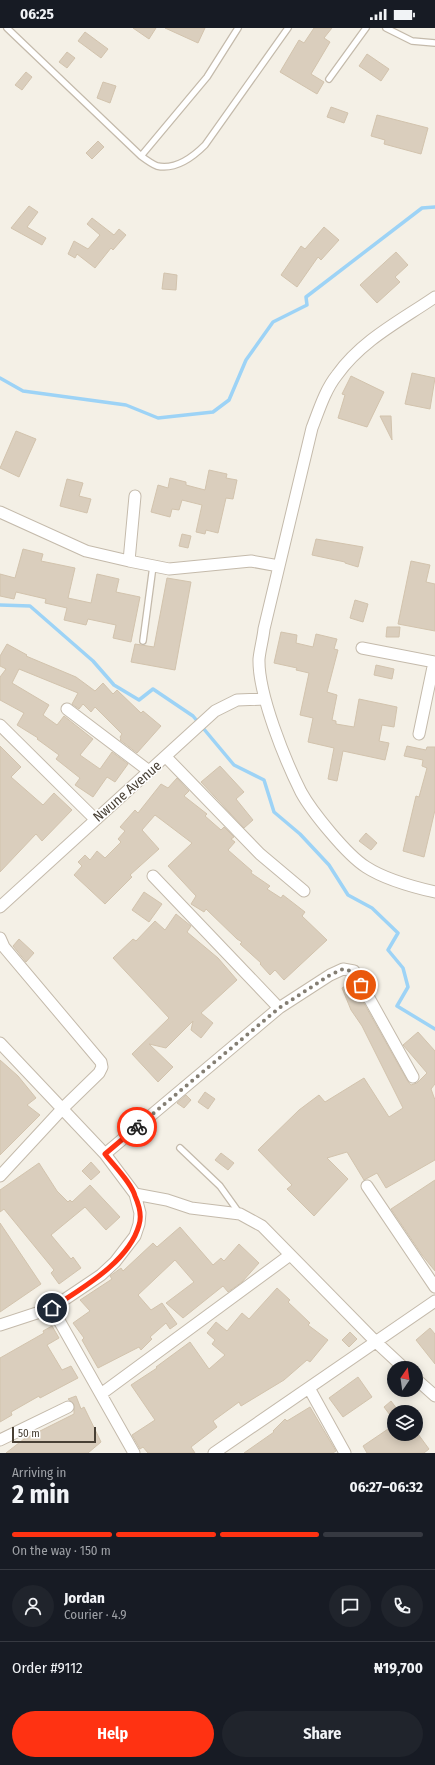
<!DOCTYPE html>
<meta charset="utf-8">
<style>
:root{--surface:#171b24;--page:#20242c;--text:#f1f3f6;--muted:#9ea1a6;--line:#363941;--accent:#ff3212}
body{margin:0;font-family:"Fira Sans Condensed",sans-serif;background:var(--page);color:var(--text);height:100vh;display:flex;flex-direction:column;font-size:15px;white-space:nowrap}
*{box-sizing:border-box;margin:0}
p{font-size:13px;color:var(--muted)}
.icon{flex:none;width:22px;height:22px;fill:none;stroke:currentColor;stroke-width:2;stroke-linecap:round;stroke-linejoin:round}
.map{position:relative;height:1425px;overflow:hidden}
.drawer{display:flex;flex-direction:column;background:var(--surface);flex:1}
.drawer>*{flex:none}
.needle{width:26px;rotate:13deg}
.controls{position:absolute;left:387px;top:1333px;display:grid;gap:8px}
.controls a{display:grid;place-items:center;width:36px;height:36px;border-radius:50%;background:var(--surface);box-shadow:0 2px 10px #0003;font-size:20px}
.scale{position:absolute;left:12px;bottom:10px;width:84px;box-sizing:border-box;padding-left:4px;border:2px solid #484035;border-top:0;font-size:11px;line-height:14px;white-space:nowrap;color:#484035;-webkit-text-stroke:3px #fff;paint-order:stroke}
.pin{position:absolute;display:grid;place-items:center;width:34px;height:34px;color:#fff;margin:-17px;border:2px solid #fff;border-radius:50%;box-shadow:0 1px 4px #0007}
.courier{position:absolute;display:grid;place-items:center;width:40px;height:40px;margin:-20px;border:3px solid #ff3212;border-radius:50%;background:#fff;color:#222;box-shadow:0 1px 5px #0007}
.summary em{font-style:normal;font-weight:700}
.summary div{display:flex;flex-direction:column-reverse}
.summary{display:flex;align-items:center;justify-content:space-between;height:68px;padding:0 12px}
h1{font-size:26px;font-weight:700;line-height:30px}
.bar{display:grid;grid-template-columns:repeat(4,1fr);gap:6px 4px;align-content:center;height:48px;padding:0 12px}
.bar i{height:5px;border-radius:3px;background:var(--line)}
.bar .active{background:var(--accent)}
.bar p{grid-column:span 4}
.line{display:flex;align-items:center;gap:10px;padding:0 12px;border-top:1px solid var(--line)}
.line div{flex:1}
.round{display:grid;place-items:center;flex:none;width:42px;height:42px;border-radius:21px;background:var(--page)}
.action{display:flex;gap:8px;margin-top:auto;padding:8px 12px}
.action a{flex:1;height:46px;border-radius:24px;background:var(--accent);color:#fff;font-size:16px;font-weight:700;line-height:46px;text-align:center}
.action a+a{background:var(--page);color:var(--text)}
.status{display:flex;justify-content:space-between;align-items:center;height:28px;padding:0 20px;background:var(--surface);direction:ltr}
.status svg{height:11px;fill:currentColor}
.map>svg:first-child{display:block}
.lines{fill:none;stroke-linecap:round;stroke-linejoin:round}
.stream{stroke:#9dd3f6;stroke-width:3.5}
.building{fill:#dacebd;stroke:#d2c3ad}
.service-casing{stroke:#c4baab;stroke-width:8}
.minor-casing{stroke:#c4baab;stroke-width:13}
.service{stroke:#fff;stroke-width:5.5}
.minor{stroke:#fff;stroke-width:11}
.done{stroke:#847e73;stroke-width:4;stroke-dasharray:0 7.2}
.route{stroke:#ff3212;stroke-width:5}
.labels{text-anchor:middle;stroke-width:3;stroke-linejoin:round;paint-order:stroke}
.street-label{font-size:14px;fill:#484035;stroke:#fff}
</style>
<div class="status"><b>06:25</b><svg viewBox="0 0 49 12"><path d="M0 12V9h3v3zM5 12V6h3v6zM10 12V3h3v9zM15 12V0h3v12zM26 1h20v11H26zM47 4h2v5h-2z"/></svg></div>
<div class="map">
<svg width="435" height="1425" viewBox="0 0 435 1425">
<rect width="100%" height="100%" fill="#f4f0e6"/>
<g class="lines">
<path class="stream" d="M 0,350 L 23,363 L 126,377 L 158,390 L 213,384 L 229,372 L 246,332 L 273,294 L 307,277 L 306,269 L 422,180 L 435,179
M 0,577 L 30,578 L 93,633 L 114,657 L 139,672 L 153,661 L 193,688 L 234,737 L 264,752 L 274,784 L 300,806 L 329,837 L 348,867 L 372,880 L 398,905 L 388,922 L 403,940 L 408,959 L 397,978 L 435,1001"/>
</g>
<path class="building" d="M 133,0 L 156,0 L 149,11 Z
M 165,0 L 205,0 L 198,15 Z
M 314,0 L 332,0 L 324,10 L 330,14 L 311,46 L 324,54 L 317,66 L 280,44 L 299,12 L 304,15 Z
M 85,4 L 108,21 L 101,30 L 78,13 Z
M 67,24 L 75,30 L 67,40 L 59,34 Z
M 367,26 L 389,41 L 381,53 L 359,38 Z
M 26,44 L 32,49 L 22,62 L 15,57 Z
M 103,54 L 116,58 L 110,75 L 97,70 Z
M 331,79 L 348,85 L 344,95 L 327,89 Z
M 377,87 L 428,100 L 421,126 L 384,116 L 385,112 L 371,108 Z
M 98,113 L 104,119 L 92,131 L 86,125 Z
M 29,178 L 38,184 L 27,199 L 46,210 L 42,217 L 11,200 Z
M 92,190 L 114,207 L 119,201 L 126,207 L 113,222 L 111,220 L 95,240 L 77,226 L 75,230 L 68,226 L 74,213 L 88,221 L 100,207 L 87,196 Z
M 324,199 L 339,212 L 321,232 L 318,229 L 297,259 L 281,247 L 301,218 L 305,221 Z
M 396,224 L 408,237 L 395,249 L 400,254 L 377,275 L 360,257 Z
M 164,245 L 177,247 L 176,262 L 162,261 Z
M 412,345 L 435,350 L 430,381 L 405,376 Z
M 351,348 L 384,364 L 367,399 L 338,390 L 345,367 L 342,366 Z
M 380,388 L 391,388 L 392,412 Z
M 16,403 L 36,411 L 19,449 L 0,440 Z
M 209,442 L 227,446 L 226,450 L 237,452 L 233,471 L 226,470 L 218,505 L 206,502 L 205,506 L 196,504 L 202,477 L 182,472 L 179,482 L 172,481 L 170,489 L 151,484 L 158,457 L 168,460 L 170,450 L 186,454 L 186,457 L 205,462 Z
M 67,451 L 83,455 L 79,468 L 91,471 L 87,485 L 60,478 Z
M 182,506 L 191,508 L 188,520 L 179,518 Z
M 316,511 L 363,519 L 358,539 L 345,535 L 345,534 L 312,527 Z
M 23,521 L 43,526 L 41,533 L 75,540 L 68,570 L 91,575 L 97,546 L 119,551 L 116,564 L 140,569 L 131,614 L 113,610 L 116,597 L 88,591 L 86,597 L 64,592 L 67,580 L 45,575 L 46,571 L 16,564 L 14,571 L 0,568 L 0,546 L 15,550 Z
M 411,533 L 430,537 L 426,554 L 435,556 L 435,603 L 398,596 Z
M 167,550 L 191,554 L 175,642 L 131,634 L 135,616 L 154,619 Z
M 355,572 L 368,576 L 363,594 L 350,590 Z
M 387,599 L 400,599 L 399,609 L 386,609 Z
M 281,604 L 297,607 L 296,615 L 313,619 L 316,606 L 337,611 L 334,621 L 338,622 L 327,664 L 337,667 L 332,692 L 336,693 L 336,696 L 354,699 L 359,671 L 397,679 L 394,699 L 382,697 L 379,713 L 389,715 L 385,732 L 343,723 L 337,753 L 328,751 L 334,720 L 308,714 L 313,690 L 300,687 L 309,645 L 296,642 L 297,640 L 274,635 Z
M 7,616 L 27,627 L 26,628 L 76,649 L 95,663 L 103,655 L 113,666 L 117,662 L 141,685 L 143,683 L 161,698 L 137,725 L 120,712 L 121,711 L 120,709 L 122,706 L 95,679 L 91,684 L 83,676 L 79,681 L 72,676 L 78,665 L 19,641 L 12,655 L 49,677 L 43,687 L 57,697 L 64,688 L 93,711 L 80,727 L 100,741 L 112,724 L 128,736 L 115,754 L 107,749 L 93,769 L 75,757 L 80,750 L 56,731 L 59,727 L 37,711 L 38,710 L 17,697 L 24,685 L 0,672 L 0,649 L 6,641 L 0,638 L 0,628 Z
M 376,637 L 394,641 L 392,651 L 374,647 Z
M 0,718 L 21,739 L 11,749 L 43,777 L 54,765 L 72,782 L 42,813 L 36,806 L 0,844 Z
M 407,718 L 426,722 L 427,719 L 435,719 L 435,782 L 424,829 L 403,823 L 416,768 L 419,769 L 427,740 L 422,738 L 423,732 L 404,728 Z
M 220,738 L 244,764 L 236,771 L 253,792 L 244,800 L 201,754 Z
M 177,750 L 189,763 L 184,768 L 207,786 L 205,788 L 221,802 L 224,799 L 234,809 L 231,811 L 235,814 L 228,822 L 252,843 L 251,845 L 270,858 L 267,861 L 281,870 L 283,867 L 305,884 L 302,888 L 327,912 L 284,952 L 275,942 L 270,947 L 260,936 L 261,935 L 240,916 L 242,914 L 237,911 L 206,881 L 204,884 L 191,876 L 196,868 L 168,838 L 192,815 L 155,787 L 142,802 L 159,821 L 130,847 L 132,849 L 105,876 L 74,847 L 82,838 L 78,834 L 85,827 L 90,832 L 97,823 L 105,830 L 121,814 L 118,811 L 125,803 L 120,799 L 135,782 L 138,785 L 161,756 L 168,760 Z
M 366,805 L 377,815 L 371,822 L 359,813 Z
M 144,864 L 162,876 L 149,894 L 132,882 Z
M 176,886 L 191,898 L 187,904 L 218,930 L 237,952 L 201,985 L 213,995 L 201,1010 L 191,1002 L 193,993 L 166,1020 L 149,1016 L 173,1039 L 158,1054 L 132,1026 L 169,990 L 113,930 L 133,911 L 136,913 L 155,893 L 165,902 Z
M 19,911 L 34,925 L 26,934 L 13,918 Z
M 352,954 L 407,1052 L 411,1057 L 417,1055 L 427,1045 L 403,1017 L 418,1004 L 435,1023 L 435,1056 L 431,1061 L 435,1072 L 435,1132 L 386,1160 L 377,1145 L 364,1152 L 347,1124 L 327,1130 L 348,1151 L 314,1188 L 287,1161 L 292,1157 L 258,1122 L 299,1082 L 319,1067 L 325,1074 L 364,1050 L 389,1089 L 403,1080 L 362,998 L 351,982 L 342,960 Z
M 0,1032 L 18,1048 L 36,1070 L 27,1077 L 40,1087 L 0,1127 Z
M 205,1064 L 215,1071 L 208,1081 L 198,1074 Z
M 186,1067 L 191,1072 L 184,1080 L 177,1075 Z
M 221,1125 L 234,1135 L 228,1142 L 215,1132 Z
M 91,1134 L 100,1144 L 91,1152 L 82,1143 Z
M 39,1135 L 57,1163 L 68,1174 L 70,1172 L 72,1174 L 90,1157 L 120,1189 L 106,1202 L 85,1179 L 51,1207 L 71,1231 L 73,1229 L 81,1240 L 59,1256 L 51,1245 L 54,1242 L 4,1181 L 0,1184 L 0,1162 Z
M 435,1152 L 435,1243 L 422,1227 L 391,1181 Z
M 0,1195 L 41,1256 L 0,1284 Z
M 180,1199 L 213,1237 L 221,1230 L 224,1233 L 239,1216 L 259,1235 L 242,1254 L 228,1264 L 223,1258 L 183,1290 L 166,1275 L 194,1254 L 175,1232 L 138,1267 L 151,1282 L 162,1275 L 177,1296 L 170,1301 L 166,1295 L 150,1309 L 152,1311 L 141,1322 L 139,1319 L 98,1340 L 82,1312 L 84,1310 L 73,1295 L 90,1283 L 80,1272 L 112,1251 L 110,1248 L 121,1240 L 123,1243 L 153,1215 L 157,1219 Z
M 277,1260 L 290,1272 L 288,1274 L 310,1295 L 308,1297 L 328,1312 L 310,1334 L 307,1332 L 284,1352 L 241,1378 L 239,1374 L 213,1393 L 217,1399 L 191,1419 L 195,1425 L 148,1425 L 143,1419 L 140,1421 L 132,1407 L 155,1392 L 131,1357 L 157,1340 L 156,1339 L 190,1314 L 209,1341 L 225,1327 L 212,1316 L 215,1312 L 207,1305 L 216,1294 L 227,1303 L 242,1285 L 249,1291 Z
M 52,1298 L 59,1310 L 47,1317 L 62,1342 L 71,1338 L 78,1350 L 40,1370 L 39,1368 L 11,1384 L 12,1387 L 0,1394 L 0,1330 L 44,1305 L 43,1303 Z
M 430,1300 L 435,1306 L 435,1336 L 416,1312 Z
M 350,1304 L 357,1311 L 349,1319 L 342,1312 Z
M 358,1349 L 372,1369 L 343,1389 L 329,1370 Z
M 76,1368 L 81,1381 L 84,1379 L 101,1414 L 88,1425 L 6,1425 L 24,1411 L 74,1386 L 74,1376 L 68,1371 Z
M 391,1373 L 397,1381 L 390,1387 L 384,1379 Z
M 310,1379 L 336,1423 L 333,1425 L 244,1425 L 274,1404 L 273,1403 L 285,1391 L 287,1393 Z
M 394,1397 L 394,1406 L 418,1406 L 429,1421 L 424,1425 L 367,1425 L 363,1418 Z"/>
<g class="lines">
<g class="service-casing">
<path id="service" d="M 7,0 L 141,128 C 145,131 152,136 157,138 C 175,142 193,129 205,117 L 288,0
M 386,0 L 412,13 L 435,15
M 329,51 L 366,0
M 141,128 L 207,49 L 238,0
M 143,613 L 153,538
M 180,1120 L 220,1158 L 240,1186"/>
</g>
<g class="minor-casing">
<path id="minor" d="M 435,269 C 400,293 362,312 337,347 C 325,362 319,382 312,400 L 264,601 C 263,611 260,621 259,631 C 258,666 285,732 301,764 C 312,784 347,827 366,839 C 386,852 413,859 435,864
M 0,484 L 86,523 L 129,533 L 169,541 L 251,533 L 279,538
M 129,533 L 135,468
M 362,620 L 435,634
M 67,681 L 149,743
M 0,697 L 95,791
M 419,706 L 434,634
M 166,729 L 260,826 L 304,863
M 153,848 L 279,980
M 0,879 L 215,683 L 237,672 L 265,671
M 0,910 L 4,919 L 101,1034 L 102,1039 L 99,1045 L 63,1080 L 0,1148
M 0,1015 L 105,1126 L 135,1166 L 140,1185 L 139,1196 L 135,1208 L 115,1234 L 101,1247 L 52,1280 L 0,1297
M 105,1126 L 279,980 L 330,947 L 343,941 L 354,943 L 413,1049
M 367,1158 L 435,1259
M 135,1166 L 167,1172 L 191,1180 L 240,1186 L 262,1198 L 376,1314 L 404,1340
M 52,1280 L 134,1425
M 416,1351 L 435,1368
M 309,1360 L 345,1425
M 101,1366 L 290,1227
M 0,1412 L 68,1379
M 214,1425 L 435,1273"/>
</g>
<use href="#service" class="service"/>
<use href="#minor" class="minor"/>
</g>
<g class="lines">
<path class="done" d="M 137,1099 L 279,980 L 330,947 L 343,941 L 354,944 L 361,957"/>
<path class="route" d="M 52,1280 C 82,1260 129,1234 139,1197 C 142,1188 139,1177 135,1168 C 131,1154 113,1137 105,1126 L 137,1099"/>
</g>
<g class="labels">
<g class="street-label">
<text transform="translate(127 763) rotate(-41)" y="5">Nwune Avenue</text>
</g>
</g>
</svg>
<div class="controls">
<a><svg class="needle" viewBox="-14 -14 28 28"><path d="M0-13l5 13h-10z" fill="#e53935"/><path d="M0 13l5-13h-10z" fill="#9ea1a6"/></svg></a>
<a><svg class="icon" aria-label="layers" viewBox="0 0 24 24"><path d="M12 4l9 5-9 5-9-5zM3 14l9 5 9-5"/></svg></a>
</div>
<div class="scale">50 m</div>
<div class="pin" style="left:361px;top:957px;background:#ea580c"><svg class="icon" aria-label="bag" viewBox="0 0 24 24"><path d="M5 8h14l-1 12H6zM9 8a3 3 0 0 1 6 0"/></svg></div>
<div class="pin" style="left:52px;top:1280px;background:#1f2937"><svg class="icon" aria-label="home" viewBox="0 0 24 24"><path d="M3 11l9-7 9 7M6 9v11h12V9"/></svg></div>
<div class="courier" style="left:137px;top:1099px"><svg class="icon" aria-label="bike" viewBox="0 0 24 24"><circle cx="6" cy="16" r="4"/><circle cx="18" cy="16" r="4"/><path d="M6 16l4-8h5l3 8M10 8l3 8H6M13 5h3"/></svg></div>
</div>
<section class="drawer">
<div class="summary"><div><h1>2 min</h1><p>Arriving in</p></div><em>06:27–06:32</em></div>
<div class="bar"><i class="active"></i><i class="active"></i><i class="active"></i><i></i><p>On the way · 150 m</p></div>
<div class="line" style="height:72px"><a class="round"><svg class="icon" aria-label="person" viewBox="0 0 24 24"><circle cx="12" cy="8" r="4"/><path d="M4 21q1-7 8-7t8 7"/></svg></a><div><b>Jordan</b><p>Courier · 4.9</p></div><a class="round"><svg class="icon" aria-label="chat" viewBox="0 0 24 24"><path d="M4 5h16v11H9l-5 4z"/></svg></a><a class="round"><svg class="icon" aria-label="phone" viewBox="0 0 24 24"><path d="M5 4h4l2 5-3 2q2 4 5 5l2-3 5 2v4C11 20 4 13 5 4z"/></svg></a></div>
<div class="line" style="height:52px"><div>Order #9112</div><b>₦19,700</b></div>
<div class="action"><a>Help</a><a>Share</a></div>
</section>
